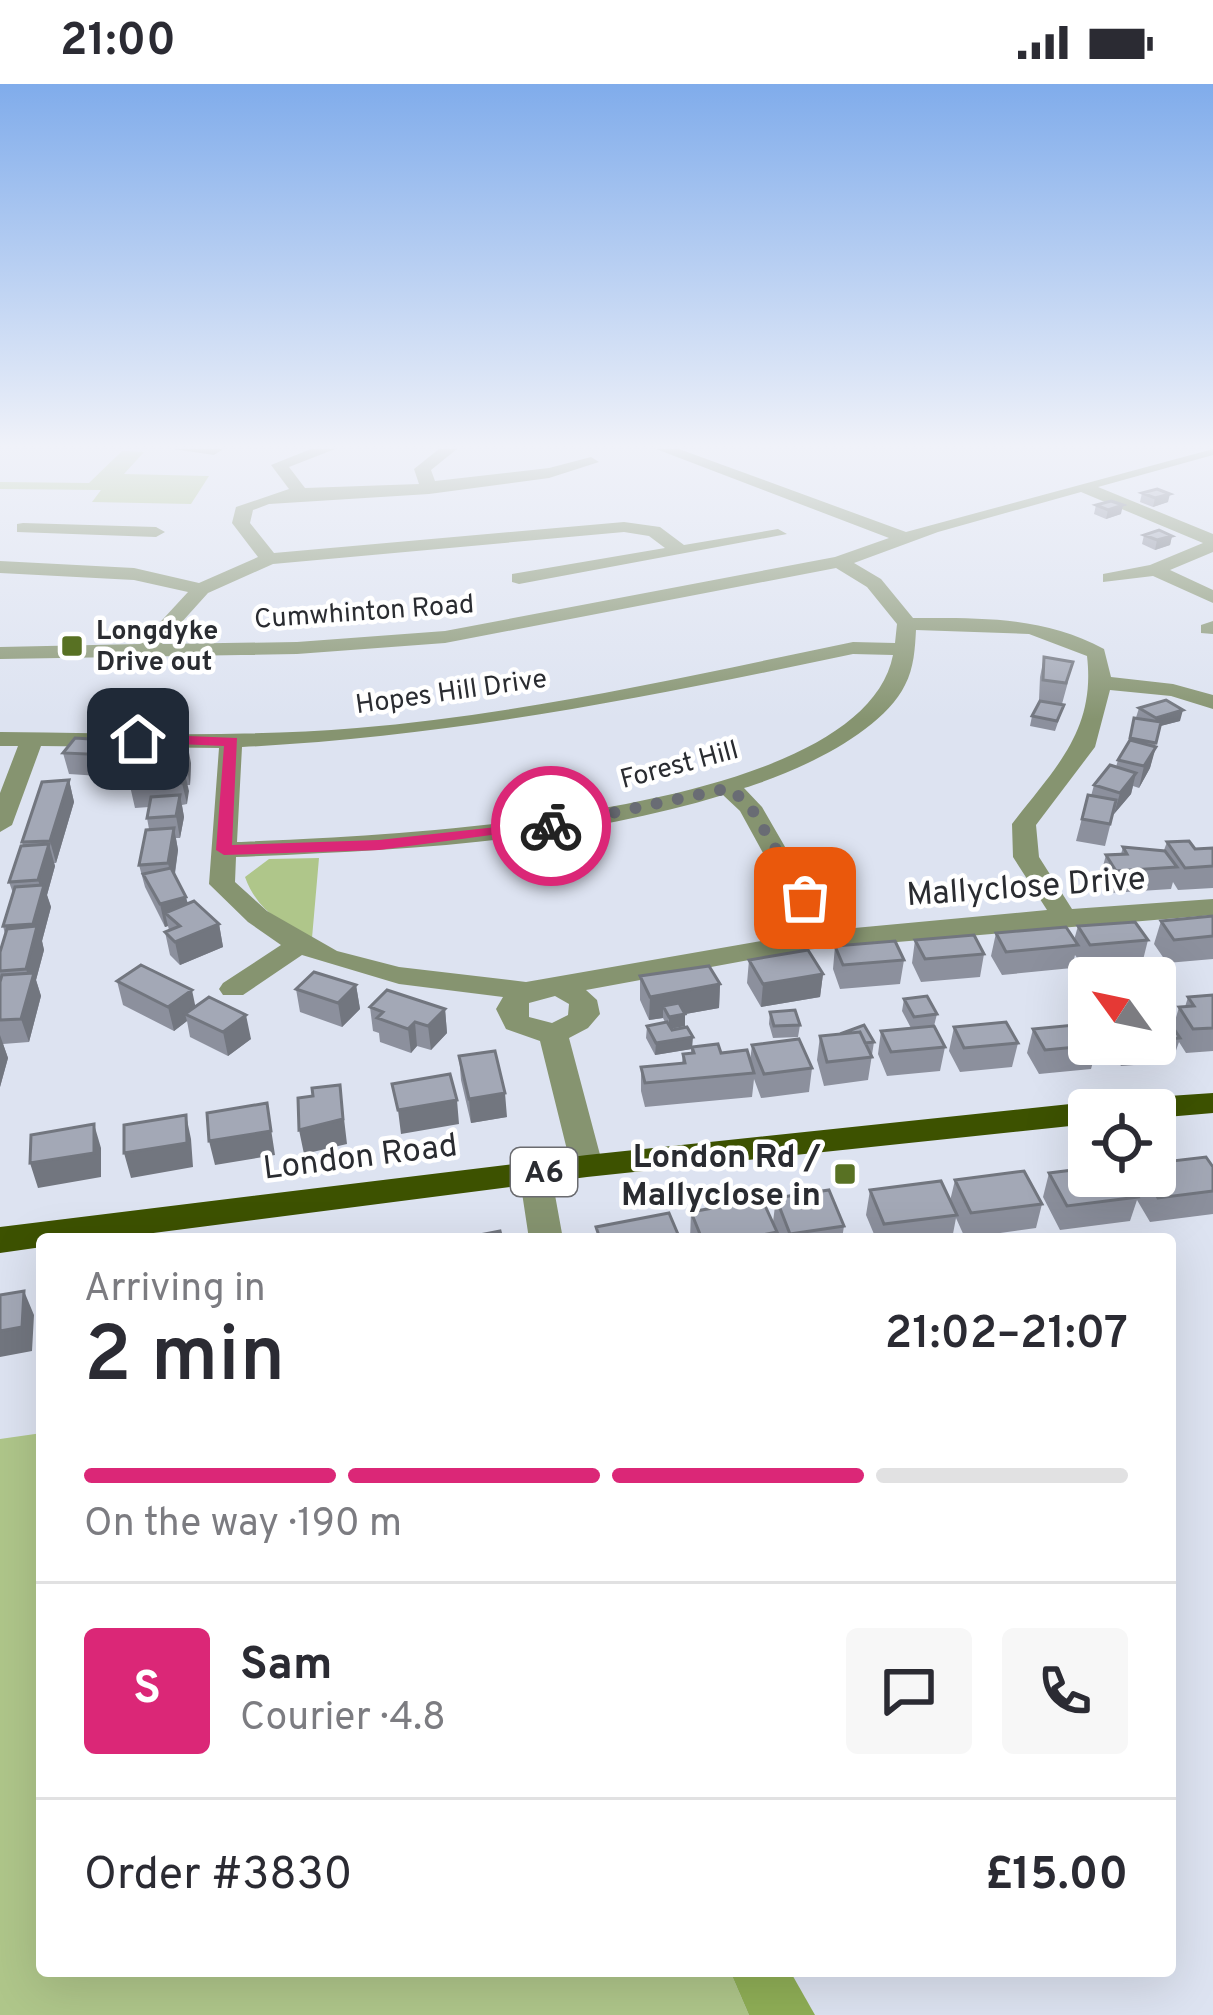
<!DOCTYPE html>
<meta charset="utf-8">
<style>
:root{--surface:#fff;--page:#f7f7f7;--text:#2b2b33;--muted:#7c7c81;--line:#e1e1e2;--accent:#db2777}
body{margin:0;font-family:Overpass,sans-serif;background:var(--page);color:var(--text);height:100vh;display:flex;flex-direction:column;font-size:45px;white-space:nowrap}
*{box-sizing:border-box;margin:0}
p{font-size:39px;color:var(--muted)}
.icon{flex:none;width:66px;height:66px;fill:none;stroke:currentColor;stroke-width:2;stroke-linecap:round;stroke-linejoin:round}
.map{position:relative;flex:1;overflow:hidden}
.sheet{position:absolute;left:36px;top:1149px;width:1140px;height:744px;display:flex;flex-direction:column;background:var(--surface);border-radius:12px;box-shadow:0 12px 48px #0002}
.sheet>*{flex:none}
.needle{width:78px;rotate:303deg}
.tools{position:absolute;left:1068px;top:873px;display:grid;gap:24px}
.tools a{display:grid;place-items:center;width:108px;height:108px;border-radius:12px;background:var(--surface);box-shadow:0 12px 48px #0002;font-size:60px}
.pin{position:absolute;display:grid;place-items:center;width:102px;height:102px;color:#fff;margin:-51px;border-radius:24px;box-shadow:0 6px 18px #0006}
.courier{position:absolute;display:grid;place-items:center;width:120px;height:120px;margin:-60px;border:9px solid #db2777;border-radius:50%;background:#fff;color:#222;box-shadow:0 3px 15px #0007}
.summary em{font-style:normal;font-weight:600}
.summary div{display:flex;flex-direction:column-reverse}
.summary{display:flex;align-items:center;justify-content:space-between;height:204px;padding:0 48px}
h1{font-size:78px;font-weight:600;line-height:90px}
.bar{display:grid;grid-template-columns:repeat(4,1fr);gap:18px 12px;align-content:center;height:144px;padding:0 48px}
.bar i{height:15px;border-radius:9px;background:var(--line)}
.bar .active{background:var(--accent)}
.bar p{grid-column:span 4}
.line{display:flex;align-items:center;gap:30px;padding:0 48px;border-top:3px solid var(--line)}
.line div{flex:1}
.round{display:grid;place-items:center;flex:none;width:126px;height:126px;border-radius:12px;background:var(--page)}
.status{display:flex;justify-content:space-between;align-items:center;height:84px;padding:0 60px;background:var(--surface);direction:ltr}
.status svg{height:33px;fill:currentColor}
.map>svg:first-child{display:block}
.green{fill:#afc68a}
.forest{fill:#8fae56}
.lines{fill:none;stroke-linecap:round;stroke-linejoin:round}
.minor{fill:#869470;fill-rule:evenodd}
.major{fill:#3d5200;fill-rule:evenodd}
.wall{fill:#8c909d}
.shaded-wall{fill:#72767f}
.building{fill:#a3a8b6;stroke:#72767f;stroke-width:3}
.route{fill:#db2777}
.done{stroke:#696c74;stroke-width:12;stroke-dasharray:0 21.6}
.poi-dot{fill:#587123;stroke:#fff;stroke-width:4.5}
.labels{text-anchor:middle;stroke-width:9;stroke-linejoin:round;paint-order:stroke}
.far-street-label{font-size:27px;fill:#2a2c31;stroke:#fff}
.far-poi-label{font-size:27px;font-weight:bold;fill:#2a2c31;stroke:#fff;text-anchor:start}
.shield{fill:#fff;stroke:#6a6b6f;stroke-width:3}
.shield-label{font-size:30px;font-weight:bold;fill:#2a2c31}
.street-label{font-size:33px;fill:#2a2c31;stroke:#fff}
.poi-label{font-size:33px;font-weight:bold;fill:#2a2c31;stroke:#fff;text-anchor:end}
</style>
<div class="status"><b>21:00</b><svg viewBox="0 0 49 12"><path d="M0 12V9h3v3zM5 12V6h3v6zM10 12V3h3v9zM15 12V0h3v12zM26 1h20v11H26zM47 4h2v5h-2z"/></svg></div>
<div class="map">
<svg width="1213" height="1931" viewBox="0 0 1213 1931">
<rect width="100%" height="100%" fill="#dde3f1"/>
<path class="green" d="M 122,367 L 144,368 L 124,390 L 209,392 L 191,420 L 92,418 L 101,406 L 0,405 L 0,398 L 89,399 Z
M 319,774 L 312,854 C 280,839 257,826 245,793 L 269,775 Z
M 42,1349 L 42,1887 L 730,1887 L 749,1931 L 0,1931 L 0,1355 Z"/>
<path class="forest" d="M 730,1887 L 790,1887 L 815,1931 L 749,1931 Z"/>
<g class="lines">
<path class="minor" d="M 173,365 L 221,365 L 222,366 L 214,371 Z
M 311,365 L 335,365 L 289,383 L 305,404 L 419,400 L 414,385 L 439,365 L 457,365 L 431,386 L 435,397 L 549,384 L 591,373 L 599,378 L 549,394 L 429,410 L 269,420 L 253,426 L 250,439 L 274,469 L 624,438 L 660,443 L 684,461 L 778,445 L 787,450 L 519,500 L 512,498 L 512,490 L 665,464 L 649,452 L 624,448 L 273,480 L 208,509 L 162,560 L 297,558 L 445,547 L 835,473 L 889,454 L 656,365 L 679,365 L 906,448 L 1213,365 L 1213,371 L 1098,403 L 1213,450 L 1213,468 L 1170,486 L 1213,506 L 1213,519 L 1153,492 L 1103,498 L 1103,490 L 1150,481 L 1203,459 L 1081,408 L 938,448 L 854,479 L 881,495 L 913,534 C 980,534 1043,532 1104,565 L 1111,593 L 1173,600 L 1213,611 L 1213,625 L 1171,612 L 1110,606 L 1095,663 L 1036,741 L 1039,773 L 1072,825 L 1213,815 L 1213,831 L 803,866 L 586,906 L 597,916 L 600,930 L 588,944 L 569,954 L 603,1082 L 599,1090 L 575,1090 L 571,1082 L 540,957 L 506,945 L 496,925 L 503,913 L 399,900 L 302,871 L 243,911 L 223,911 L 219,905 L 223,899 L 281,861 L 248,838 L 209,800 L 219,664 L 41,662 L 12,741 L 0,748 L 0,709 L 18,662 L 0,662 L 0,648 C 117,649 238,654 357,644 C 524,630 689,592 853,558 L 895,559 L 897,540 L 867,503 L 836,484 L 445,559 L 297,570 L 0,575 L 0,563 L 140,560 L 188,508 L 134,496 L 0,489 L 0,477 L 134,484 L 199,499 L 258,473 L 232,439 L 236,423 L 289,405 L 271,381 ZM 916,546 L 1029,550 L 1087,572 C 1096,647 1054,685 1012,740 L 1013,773 L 1047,826 L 833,846 L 762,723 L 744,704 C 794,689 881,650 905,601 C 914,584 915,564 916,546 ZM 853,570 L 893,571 C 861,736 371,752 237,758 L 242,663 C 449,653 650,613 853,570 ZM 723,711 L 740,727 L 807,849 L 526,898 L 399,883 L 337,867 L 267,827 L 235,798 L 236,773 C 399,766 566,759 723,711 ZM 555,912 L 569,920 L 568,931 L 552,939 L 529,933 L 529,919 Z
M 23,439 L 156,443 L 165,448 L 156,453 L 17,448 L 17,440 Z
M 1213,537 L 1213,550 L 1201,549 L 1201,541 Z
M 535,1077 L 547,1081 L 551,1089 L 563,1155 L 529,1155 L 519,1089 L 523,1081 Z"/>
<path class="major" d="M 1213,1009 L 1213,1029 L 1155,1034 L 1155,1026 L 1109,1026 L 1125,1015 Z
M 1089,1018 L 1103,1026 L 1089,1026 L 1089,1040 L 587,1093 L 107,1155 L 42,1155 L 42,1163 L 0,1169 L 0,1143 L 587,1071 Z"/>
</g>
<path class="wall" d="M 1142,409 L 1168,418 L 1153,423 L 1140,418 Z
M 1096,421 L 1121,430 L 1106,435 L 1094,430 Z
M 1144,451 L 1172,452 L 1170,461 L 1155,466 L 1142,460 Z
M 1044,573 L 1068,598 L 1062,620 L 1039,616 L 1040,593 Z
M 1064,621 L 1055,647 L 1030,642 L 1032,632 Z
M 1139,624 L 1180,637 L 1160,642 L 1150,684 L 1139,704 L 1133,702 L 1131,710 L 1114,730 L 1113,730 L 1105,762 L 1076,757 L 1088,711 L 1091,712 L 1094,701 L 1116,683 L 1118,676 L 1128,659 Z
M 121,657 L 126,678 L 115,693 L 69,690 L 63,669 Z
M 191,679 L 190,701 L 187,701 L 187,720 L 182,721 L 184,733 L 180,754 L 176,754 L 178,766 L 175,790 L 188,819 L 219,840 L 223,863 L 180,881 L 170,871 L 165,848 L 169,846 L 168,842 L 165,843 L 145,803 L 139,781 L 149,745 L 147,734 L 149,723 L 135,724 L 130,702 L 155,688 L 154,683 Z
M 69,696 L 74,718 L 56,779 L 54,779 L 55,782 L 47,811 L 51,823 L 42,857 L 44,866 L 36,896 L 41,912 L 29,958 L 3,960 L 8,974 L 0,1003 L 0,868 L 5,850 L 3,842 L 13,809 L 9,798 L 23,762 L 22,758 Z
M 1167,758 L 1195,765 L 1213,764 L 1213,804 L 1178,806 L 1173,798 L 1171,805 L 1110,809 L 1100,793 L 1106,771 L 1121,770 L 1123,763 L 1164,766 Z
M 1213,832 L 1213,875 L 1167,879 L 1154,860 L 1161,837 Z
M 1078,842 L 1148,856 L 1142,880 L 1084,884 L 1075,871 L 1072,884 L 1002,891 L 991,872 L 996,849 L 1074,856 Z
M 915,856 L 984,870 L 980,893 L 921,898 L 912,879 Z
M 835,862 L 904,876 L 900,900 L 840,905 L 833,885 Z
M 749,876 L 823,890 L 820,913 L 761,923 L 747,899 Z
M 640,892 L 720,900 L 719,924 L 685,930 L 685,942 L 671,945 L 693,963 L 750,977 L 752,961 L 812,984 L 809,1008 L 761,1014 L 754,995 L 752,1013 L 645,1023 L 641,1007 L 641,983 L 682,979 L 683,970 L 691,969 L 691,965 L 655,971 L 646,954 L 647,942 L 665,938 L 663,934 L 649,936 L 640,916 Z
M 117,897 L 195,922 L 251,955 L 228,972 L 190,953 L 187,937 L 174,947 L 123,921 Z
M 356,901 L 360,925 L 342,943 L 300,928 L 296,905 Z
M 1213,911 L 1213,967 L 1186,969 L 1179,958 L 1172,978 L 1121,982 L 1108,962 L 1108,960 L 1155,960 L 1155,934 L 1173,944 L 1179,923 L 1185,923 L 1188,913 Z
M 904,915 L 937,930 L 934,942 L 945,963 L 940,987 L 887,992 L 878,970 L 881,947 L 911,944 L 902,927 Z
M 370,923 L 445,925 L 447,949 L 431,966 L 417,962 L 411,969 L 380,958 L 379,949 L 373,947 Z
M 770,928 L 800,941 L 798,953 L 773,954 L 769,940 Z
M 954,943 L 1018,959 L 1012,983 L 960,988 L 949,967 Z
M 1033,945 L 1098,961 L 1091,985 L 1039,990 L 1027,969 Z
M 820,952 L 874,958 L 868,996 L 824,1002 L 817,976 Z
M 459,972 L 507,1033 L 471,1039 L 461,996 Z
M 1213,1083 L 1213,1130 L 1150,1138 L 1137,1116 L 1130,1137 L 1060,1146 L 1043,1113 L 1049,1089 L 1132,1102 L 1135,1092 L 1155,1092 Z
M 955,1096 L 1042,1120 L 1036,1144 L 965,1154 L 956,1134 L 952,1155 L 876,1155 L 866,1131 L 870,1106 L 950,1117 Z
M 776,1114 L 844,1142 L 842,1155 L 780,1155 L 777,1149 L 777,1155 L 690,1155 L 691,1128 L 773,1138 Z"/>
<path class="shaded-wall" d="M 1170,410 L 1168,418 L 1153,423 L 1155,414 Z
M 1123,421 L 1121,430 L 1106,435 L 1108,426 Z
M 1172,452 L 1170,461 L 1155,466 L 1157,456 Z
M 1183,626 L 1180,637 L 1153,644 L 1156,634 Z
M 121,657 L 126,678 L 115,693 L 110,671 Z
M 187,658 L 191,679 L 190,701 L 186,680 Z
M 1156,663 L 1150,684 L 1139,704 L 1144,682 Z
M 184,686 L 189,707 L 187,720 L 182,699 Z
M 1136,689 L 1131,710 L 1114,730 L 1120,709 Z
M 69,696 L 74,718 L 56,779 L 50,757 Z
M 180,711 L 184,733 L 180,754 L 176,732 Z
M 174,744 L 178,766 L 173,801 L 168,779 Z
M 49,760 L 55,782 L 47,811 L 51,823 L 42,857 L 44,866 L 36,896 L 41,912 L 29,958 L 21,935 L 31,901 L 26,885 L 36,848 L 33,840 L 42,808 L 38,796 Z
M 186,813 L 191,835 L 165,829 L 168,842 L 165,843 L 160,820 Z
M 219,840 L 223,863 L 180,881 L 175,858 Z
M 823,890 L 820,913 L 761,923 L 763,900 Z
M 720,900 L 719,924 L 669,933 L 663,922 L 663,934 L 649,936 L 650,913 Z
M 356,901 L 360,925 L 342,943 L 338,919 Z
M 192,906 L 197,930 L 185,930 L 187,937 L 174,947 L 168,923 Z
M 445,925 L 447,949 L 431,966 L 428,942 Z
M 685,930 L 685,942 L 669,945 L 669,933 Z
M 246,931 L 251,955 L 228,972 L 223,948 Z
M 415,938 L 417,962 L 411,969 L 408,945 Z
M 0,951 L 8,974 L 0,1003 Z
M 693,953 L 692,965 L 655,971 L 656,959 Z
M 340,1001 L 347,1060 L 304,1070 L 299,1046 Z
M 505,1009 L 507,1033 L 471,1039 L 469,1015 Z
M 457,1016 L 459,1040 L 401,1050 L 398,1026 Z
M 267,1019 L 275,1071 L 215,1081 L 209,1057 Z
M 186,1031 L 191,1055 L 193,1083 L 131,1094 L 124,1069 Z
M 94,1040 L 101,1064 L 101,1093 L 38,1104 L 30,1079 Z
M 777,1148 L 777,1155 L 743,1155 Z
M 24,1207 L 34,1231 L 32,1267 L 0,1273 L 0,1247 Z"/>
<path class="building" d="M 1157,405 L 1170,410 L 1155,414 L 1142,409 Z
M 1111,417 L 1123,421 L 1108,426 L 1096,421 Z
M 1159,446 L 1172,452 L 1157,456 L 1144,451 Z
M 1044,573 L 1073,578 L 1066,599 L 1043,596 Z
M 1166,616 L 1183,626 L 1156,634 L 1139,624 Z
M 1040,617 L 1064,621 L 1057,637 L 1032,632 Z
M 1134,634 L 1161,638 L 1156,659 L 1130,654 Z
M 75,654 L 121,657 L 110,671 L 63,669 Z
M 1130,656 L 1156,663 L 1144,682 L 1118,676 Z
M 187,658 L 186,680 L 154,683 L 159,660 Z
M 1110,681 L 1136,689 L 1120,709 L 1094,701 Z
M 184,686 L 182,699 L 130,702 L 143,689 Z
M 69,696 L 50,757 L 22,758 L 42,698 Z
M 180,711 L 176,732 L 147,734 L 151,713 Z
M 1088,711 L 1116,716 L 1110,740 L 1082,735 Z
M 174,744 L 168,779 L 139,781 L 146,746 Z
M 1189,757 L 1195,765 L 1213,764 L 1213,782 L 1185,784 L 1167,758 Z
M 49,760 L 38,796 L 9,798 L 21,762 Z
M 1123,763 L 1165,767 L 1177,783 L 1116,787 L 1106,771 L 1127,770 Z
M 171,784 L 186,813 L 160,820 L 143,790 Z
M 44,801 L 33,840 L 3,842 L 15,803 Z
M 194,817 L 219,840 L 175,858 L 165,848 L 180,842 L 165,829 Z
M 1213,832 L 1213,852 L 1174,856 L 1161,837 Z
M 1135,838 L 1148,856 L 1090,861 L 1078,842 Z
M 37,842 L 26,885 L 0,887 L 0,868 L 7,845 Z
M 1066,843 L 1078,861 L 1006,868 L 996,849 Z
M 974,851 L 984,870 L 925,875 L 915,856 Z
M 895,857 L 904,876 L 843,881 L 835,862 Z
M 808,866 L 823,890 L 763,900 L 749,876 Z
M 141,881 L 192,906 L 168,923 L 117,897 Z
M 709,882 L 720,900 L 650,913 L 640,892 Z
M 314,888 L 356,901 L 338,919 L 296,905 Z
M 34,889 L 21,935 L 0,936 L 0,898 L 2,891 Z
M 387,906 L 445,925 L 428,942 L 415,938 L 408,945 L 377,934 L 383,928 L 370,923 Z
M 1213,911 L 1213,944 L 1193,945 L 1179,923 L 1194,922 L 1188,913 Z
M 927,912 L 937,930 L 914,933 L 904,915 Z
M 209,913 L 246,931 L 223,948 L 185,930 Z
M 679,919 L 685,930 L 669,933 L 663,922 Z
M 795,926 L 800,941 L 774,942 L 770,928 Z
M 1166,933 L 1180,954 L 1155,956 L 1155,934 Z
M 667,938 L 672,946 L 687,943 L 693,953 L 656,959 L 647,942 Z
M 1006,938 L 1018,959 L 964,964 L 954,943 Z
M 1085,940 L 1089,947 L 1089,960 L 1098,961 L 1045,966 L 1033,945 Z
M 864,941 L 874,958 L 865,959 L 860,948 L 840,950 Z
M 934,942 L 945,963 L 891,968 L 881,947 Z
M 860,948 L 872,973 L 827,978 L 820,952 Z
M 799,955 L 812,984 L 764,990 L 752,961 Z
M 718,960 L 721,969 L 747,966 L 754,989 L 645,999 L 641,983 L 685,979 L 683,970 L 694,969 L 692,963 Z
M 495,967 L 505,1009 L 469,1015 L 459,972 Z
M 450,990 L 457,1016 L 398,1026 L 392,1000 Z
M 340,1001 L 343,1035 L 299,1046 L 298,1014 L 313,1012 L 312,1004 Z
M 267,1019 L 271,1047 L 209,1057 L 207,1029 Z
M 186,1031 L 187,1059 L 124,1069 L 124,1041 Z
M 94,1040 L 94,1069 L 30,1079 L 31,1051 Z
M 1206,1073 L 1213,1083 L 1213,1107 L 1158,1114 L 1145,1092 L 1155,1092 L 1155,1079 Z
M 1089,1084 L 1089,1092 L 1125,1092 L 1138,1113 L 1067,1122 L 1049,1089 Z
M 1024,1087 L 1042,1120 L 971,1129 L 955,1096 Z
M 941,1097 L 957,1131 L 884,1140 L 870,1106 Z
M 829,1106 L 844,1142 L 790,1150 L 776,1114 Z
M 762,1115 L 777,1148 L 743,1155 L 702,1155 L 691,1128 Z
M 669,1129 L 680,1155 L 600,1155 L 596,1143 Z
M 500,1147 L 502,1155 L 459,1155 Z
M 24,1207 L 22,1243 L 0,1247 L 0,1211 Z"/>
<linearGradient id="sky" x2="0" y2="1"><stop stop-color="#80aceb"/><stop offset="0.57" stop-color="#f0f2f9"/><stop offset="1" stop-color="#f0f2f9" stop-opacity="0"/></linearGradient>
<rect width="1213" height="635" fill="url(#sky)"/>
<path class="route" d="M 138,650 L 237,654 L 232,761 L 379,756 L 551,737 L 559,742 L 379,766 L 224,771 L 216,766 L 224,662 L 133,658 Z"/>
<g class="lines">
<path class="done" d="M 551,742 L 729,704 L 750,722 L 805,814"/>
</g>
<g class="poi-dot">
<rect x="60" y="550" width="24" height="24" rx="6"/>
<rect x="833" y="1078" width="24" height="24" rx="6"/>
</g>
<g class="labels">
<g class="far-street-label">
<text transform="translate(364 527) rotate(-4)" y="9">Cumwhinton Road</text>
<text transform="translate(451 607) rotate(-8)" y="9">Hopes Hill Drive</text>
<text transform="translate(679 680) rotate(-15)" y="9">Forest Hill</text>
</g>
<g class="far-poi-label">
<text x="96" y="555">Longdyke<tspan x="96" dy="31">Drive out</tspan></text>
</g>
<rect class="shield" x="511" y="1064" width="66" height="48" rx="9"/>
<g class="shield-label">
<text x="544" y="1098">A6</text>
</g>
<g class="street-label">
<text transform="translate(1026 801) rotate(-4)" y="12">Mallyclose Drive</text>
<text transform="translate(360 1071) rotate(-7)" y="12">London Road</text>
</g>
<g class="poi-label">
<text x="821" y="1083">London Rd /<tspan x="821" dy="38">Mallyclose in</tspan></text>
</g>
</g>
</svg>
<div class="tools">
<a><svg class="needle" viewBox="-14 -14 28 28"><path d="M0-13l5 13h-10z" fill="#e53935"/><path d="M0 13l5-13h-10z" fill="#7c7c81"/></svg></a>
<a><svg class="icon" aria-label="locate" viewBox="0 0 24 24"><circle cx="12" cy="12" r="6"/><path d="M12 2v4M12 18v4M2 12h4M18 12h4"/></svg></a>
</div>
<div class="pin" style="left:805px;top:814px;background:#ea580c"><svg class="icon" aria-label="bag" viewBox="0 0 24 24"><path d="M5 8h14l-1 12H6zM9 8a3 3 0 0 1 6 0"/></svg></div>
<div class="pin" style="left:138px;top:655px;background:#1f2937"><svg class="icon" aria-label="home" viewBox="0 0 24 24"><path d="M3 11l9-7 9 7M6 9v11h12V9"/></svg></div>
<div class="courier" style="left:551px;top:742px"><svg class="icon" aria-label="bike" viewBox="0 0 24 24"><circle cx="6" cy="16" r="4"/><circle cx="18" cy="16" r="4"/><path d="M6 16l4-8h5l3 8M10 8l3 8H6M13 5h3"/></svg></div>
<section class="sheet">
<div class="summary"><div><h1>2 min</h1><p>Arriving in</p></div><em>21:02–21:07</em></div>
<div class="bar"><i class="active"></i><i class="active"></i><i class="active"></i><i></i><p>On the way · 190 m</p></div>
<div class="line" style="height:216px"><b class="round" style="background:var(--accent);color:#fff">S</b><div><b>Sam</b><p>Courier · 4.8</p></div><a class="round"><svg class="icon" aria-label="chat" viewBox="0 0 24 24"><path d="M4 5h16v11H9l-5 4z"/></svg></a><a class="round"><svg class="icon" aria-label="phone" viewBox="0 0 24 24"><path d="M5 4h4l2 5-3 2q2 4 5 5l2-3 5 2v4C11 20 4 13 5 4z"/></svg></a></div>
<div class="line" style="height:156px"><div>Order #3830</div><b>£15.00</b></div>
</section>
</div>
